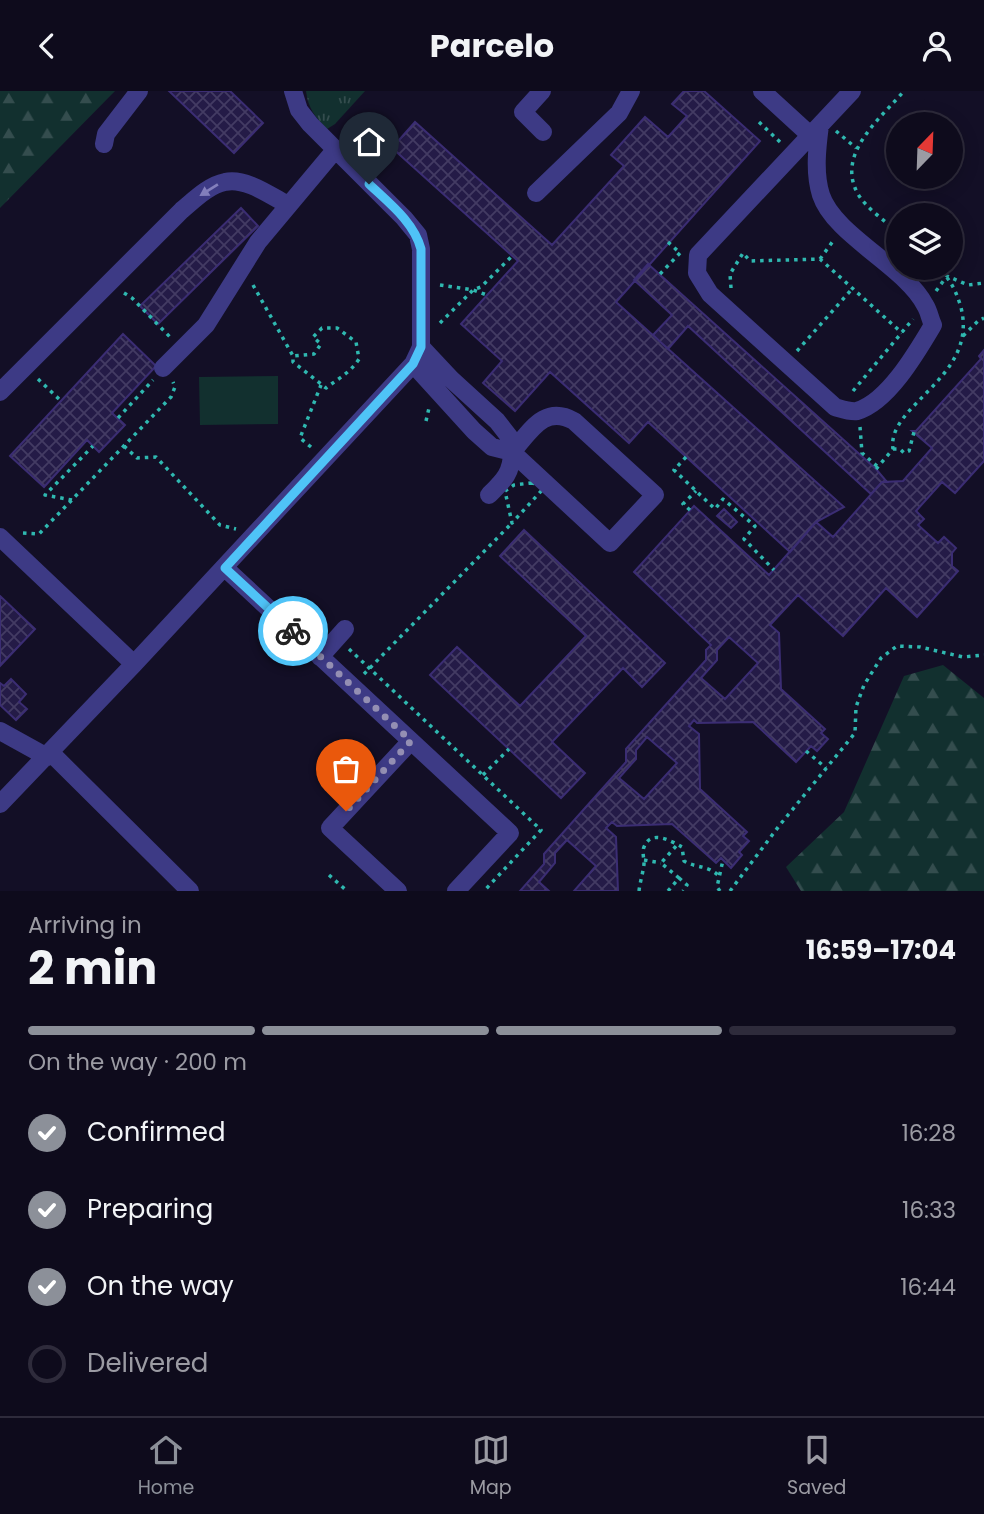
<!DOCTYPE html>
<meta charset="utf-8">
<style>
:root{--surface:#0e0b1c;--page:#1c1929;--text:#f1f3f6;--muted:#9b9ba3;--line:#2e2b3b;--accent:#8c9099}
body{margin:0;font-family:Poppins,sans-serif;background:var(--page);color:var(--text);height:100vh;display:flex;flex-direction:column;font-size:26px;white-space:nowrap}
*{box-sizing:border-box;margin:0}
p{font-size:23px;color:var(--muted)}
.icon{flex:none;width:38px;height:38px;fill:none;stroke:currentColor;stroke-width:2;stroke-linecap:round;stroke-linejoin:round}
.map{position:relative;height:800px;overflow:hidden}
.side{display:flex;flex-direction:column;background:var(--surface);flex:1}
.side>*{flex:none}
.needle{width:46px;rotate:23deg}
.controls{position:absolute;left:886px;top:21px;display:grid;gap:14px}
.controls a{display:grid;place-items:center;width:77px;height:77px;border-radius:50%;background:var(--surface);box-shadow:0 4px 18px #0003,0 0 0 2px var(--line);font-size:35px}
.pin{position:absolute;display:grid;place-items:center;width:60px;height:60px;color:#fff;margin:-72px -30px;border-radius:50% 50% 50% 0;rotate:-45deg;box-shadow:0 0 7px #0007}
.pin .icon{rotate:45deg}
.courier{position:absolute;display:grid;place-items:center;width:70px;height:70px;margin:-35px;border:5px solid #4fc3f7;border-radius:50%;background:#fff;color:#222;box-shadow:0 2px 9px #0007}
.headline em{font-style:normal;font-weight:700}
.headline div{display:flex;flex-direction:column-reverse}
.headline{display:flex;align-items:center;justify-content:space-between;height:119px;padding:0 28px}
h1{font-size:46px;font-weight:700;line-height:52px}
.bar{display:grid;grid-template-columns:repeat(4,1fr);gap:10px 7px;align-content:center;height:84px;padding:0 28px}
.bar i{height:9px;border-radius:5px;background:var(--line)}
.bar .selected{background:var(--accent)}
.bar p{grid-column:span 4}
ol{padding:0 28px;list-style:none}
li{display:flex;align-items:center;gap:21px;height:77px}
li p{margin-inline-start:auto}
li .icon{padding:7px;border-radius:50%;background:var(--accent);color:#fff;stroke-width:4}
li:last-child{color:var(--muted)}
li i{width:38px;height:38px;border:4px solid var(--line);border-radius:50%}
header{display:flex;justify-content:space-between;align-items:center;height:91px;padding:0 28px;background:var(--surface);font-size:32px;font-weight:700}
.dock{display:flex;justify-content:space-around;align-items:center;height:98px;border-top:2px solid var(--line);background:var(--surface);font-size:19px;color:var(--muted)}
.dock a{display:grid;justify-items:center;gap:4px}
.dock .selected{color:var(--accent)}
.map>svg:first-child{display:block}
.grass{fill:url(#grass-tufts)}
.forest{fill:url(#forest-firs)}
.garden{fill:#12302f}
.building{fill:url(#building-cross-hatch);stroke:#3b2d73;stroke-width:2;fill-rule:evenodd}
.lines{fill:none;stroke-linecap:round;stroke-linejoin:round}
.path{stroke:#2fb8b0;stroke-width:3.5;stroke-dasharray:3.5 5;stroke-linecap:butt}
.minor{stroke:#3d3a85;stroke-width:18}
.oneway{fill:#837fbc}
.done{stroke:#948fb3;stroke-width:7;stroke-dasharray:0 12.6}
.route{stroke:#4fc3f7;stroke-width:9}
</style>
<header><svg class="icon" aria-label="back" viewBox="0 0 24 24"><path d="M15 5l-7 7 7 7"/></svg>Parcelo<svg class="icon" aria-label="person" viewBox="0 0 24 24"><circle cx="12" cy="8" r="4"/><path d="M4 21q1-7 8-7t8 7"/></svg></header>
<div class="map">
<svg width="984" height="800" viewBox="0 0 984 800">
<defs>
<pattern id="grass-tufts" width="24" height="20" patternUnits="userSpaceOnUse" patternTransform="scale(1.75)"><rect width="24" height="20" fill="#12302f"/><path d="M3 7l-1-3M5 7V3M7 7l1-3M15 17l-1-3M17 17v-4M19 17l1-3" fill="none" stroke="#344d4e"/></pattern>
<pattern id="forest-firs" width="22" height="20" patternUnits="userSpaceOnUse" patternTransform="scale(1.75)"><rect width="22" height="20" fill="#12302f"/><path d="M5 1l3.5 6h-7zM16 11l3.5 6h-7z" fill="#344d4e"/></pattern>
<pattern id="building-cross-hatch" width="8" height="8" patternUnits="userSpaceOnUse" patternTransform="scale(1.75)"><rect width="8" height="8" fill="#241b47"/><path d="M0 0l8 8M0 8l8-8" fill="none" stroke="#433b63"/></pattern>
</defs>
<rect width="100%" height="100%" fill="#130f26"/>
<path class="grass" d="M 306,0 L 365,0 L 335,33 L 327,38 C 315,26 308,17 306,0 Z"/>
<path class="forest" d="M 0,0 L 115,0 L 0,117 Z
M 943,574 L 984,607 L 984,800 L 801,800 L 786,776 L 844,721 L 904,585 Z"/>
<path class="garden" d="M 278,285 L 278,333 L 200,334 L 199,286 Z"/>
<path class="building" d="M 169,0 L 230,0 L 263,32 L 234,62 Z
M 684,0 L 704,0 L 760,50 L 616,211 L 844,416 L 816,431 L 790,461 L 648,331 L 629,352 L 550,281 L 515,320 L 483,292 L 502,270 L 461,233 L 518,170 L 392,57 L 415,31 L 552,154 L 624,75 L 611,64 L 645,26 L 668,46 L 687,25 L 672,13 Z
M 241,117 L 258,135 L 158,233 L 140,215 Z
M 648,173 L 876,378 L 887,391 L 882,391 L 871,403 L 688,235 L 668,258 L 653,244 L 672,224 L 634,189 Z
M 123,243 L 156,275 L 112,322 L 125,334 L 99,361 L 87,349 L 44,396 L 10,365 Z
M 984,259 L 984,370 L 955,402 L 942,391 L 916,420 L 924,428 L 918,434 L 938,452 L 944,446 L 956,457 L 952,462 L 952,475 L 958,480 L 917,526 L 886,497 L 843,545 L 798,504 L 770,534 L 779,542 L 781,598 L 825,638 L 821,642 L 828,648 L 817,660 L 811,655 L 796,671 L 753,631 L 697,632 L 694,629 L 689,635 L 699,643 L 700,698 L 747,741 L 743,745 L 749,750 L 739,761 L 742,764 L 731,777 L 721,767 L 716,772 L 672,733 L 617,735 L 612,731 L 606,737 L 616,746 L 618,800 L 574,800 L 596,775 L 567,749 L 555,762 L 555,772 L 539,791 L 549,800 L 520,800 L 544,773 L 544,763 L 626,671 L 626,658 L 706,569 L 706,559 L 711,554 L 634,481 L 694,415 L 769,484 L 816,431 L 833,446 L 882,391 L 903,390 L 932,357 L 912,340 L 916,340 L 981,268 L 979,265 ZM 729,546 L 758,572 L 725,608 L 701,587 L 717,569 L 717,559 ZM 647,646 L 677,672 L 644,708 L 619,687 L 636,668 L 636,659 Z
M 724,418 L 737,431 L 731,437 L 717,425 Z
M 524,439 L 665,572 L 642,596 L 623,577 L 552,651 L 585,682 L 561,707 L 430,584 L 457,556 L 520,615 L 586,545 L 500,465 Z
M 0,505 L 35,538 L 0,575 Z
M 11,588 L 26,603 L 19,611 L 27,618 L 16,629 L 0,614 L 0,592 L 4,595 Z"/>
<g class="lines">
<path class="path" d="M 759,31 L 781,52
M 836,40 L 856,57
M 898,141 C 885,130 866,117 858,103 C 835,63 881,27 904,0
M 668,151 L 680,162
M 820,168 L 833,150
M 660,183 L 680,162
M 253,194 L 293,265 L 293,271 L 326,297 C 339,287 350,282 359,268 L 356,251 L 337,237 L 322,237 L 313,246 L 321,253 L 314,263 L 293,265
M 440,194 L 473,199 L 487,204
M 731,197 L 730,183 L 743,162 L 750,170 L 820,168 L 902,242
M 936,200 L 947,185 L 968,194 L 984,192
M 124,202 L 132,207 L 171,247
M 440,232 L 473,199 L 481,196 L 512,165
M 963,245 L 978,230 L 984,227
M 797,260 L 852,198
M 38,288 L 61,310
M 853,300 L 913,228
M 118,327 L 153,289
M 426,330 L 429,317
M 860,336 L 862,362 L 878,376
M 124,355 L 137,367 L 156,366 L 220,434 L 236,438
M 311,356 L 300,347 L 321,294
M 893,358 L 900,358 L 904,362 L 909,360 L 914,341
M 686,366 L 674,379 L 715,418 L 723,408 L 755,435 L 744,448 L 774,479
M 876,378 L 893,358 C 886,313 982,286 960,213 C 955,198 950,188 938,177
M 531,392 L 540,393 L 543,398 L 512,432 L 505,400 L 514,394 Z
M 72,409 L 45,404 L 93,355
M 690,419 L 683,413 L 696,400
M 23,442 L 39,443 L 171,306 L 175,296 L 173,291
M 349,558 L 541,739 L 484,800
M 364,583 L 512,432
M 806,660 L 826,677
M 483,684 L 509,658
M 644,769 L 661,772
M 329,784 L 347,800
M 679,787 L 687,794 L 683,800
M 639,800 C 640,791 643,782 644,773 C 644,767 642,761 644,756 C 651,738 671,750 682,756 L 684,770 C 698,778 707,773 720,786
M 668,800 L 679,787 L 661,772 L 677,754
M 720,800 L 717,796 L 723,769
M 730,800 L 779,735 L 855,642 L 856,616 L 864,594 L 881,567 L 897,555 L 920,556 L 963,566 L 984,564"/>
<path class="minor" d="M 542,0 L 523,21 L 543,41
M 762,0 L 810,44
M 820,34 C 817,57 814,82 821,104 C 834,144 906,176 925,214 C 929,220 930,228 933,234 C 917,261 888,311 857,320 C 850,321 842,318 835,316 L 710,203 L 697,182 L 698,164 L 852,0
M 104,53 L 106,43 L 139,0
M 536,102 L 619,22 L 631,0
M 413,273 L 474,340 L 492,356 L 512,361 L 511,348 L 497,330 L 451,288 L 421,256
M 163,277 L 206,234 L 258,151 L 335,59
M 0,301 L 182,119 C 194,109 209,94 225,91 C 245,86 271,105 288,114
M 489,404 C 503,390 512,382 512,361 C 530,341 544,313 574,330 L 655,404 L 610,452 L 512,361
M 0,446 L 134,573
M 225,477 L 510,742 L 456,800
M 320,566 L 345,538
M 0,640 L 47,666
M 51,662 L 190,800
M 0,713 L 134,573 L 413,273 L 421,256 L 421,158 L 418,144 L 404,127 L 310,33 L 299,19 L 293,0
M 398,800 L 330,737 L 411,650"/>
</g>
<defs><path id="oneway-solid" d="M-6-.8H1V-3.2L6.5 0L1 3.2V.8H-6Z" transform="scale(1.75)"/></defs>
<use class="oneway" href="#oneway-solid" transform="translate(209 99) rotate(148)"/>
<g class="lines">
<path class="done" d="M 293,540 L 411,650 L 346,720"/>
<path class="route" d="M 293,540 L 225,477 L 413,273 L 421,256 L 421,158 C 414,131 389,112 369,93"/>
</g>
</svg>
<div class="controls">
<a><svg class="needle" viewBox="-14 -14 28 28"><path d="M0-13l5 13h-10z" fill="#e53935"/><path d="M0 13l5-13h-10z" fill="#9b9ba3"/></svg></a>
<a><svg class="icon" aria-label="layers" viewBox="0 0 24 24"><path d="M12 4l9 5-9 5-9-5zM3 14l9 5 9-5"/></svg></a>
</div>
<div class="pin" style="left:346px;top:720px;background:#ea580c"><svg class="icon" aria-label="bag" viewBox="0 0 24 24"><path d="M5 8h14l-1 12H6zM9 8a3 3 0 0 1 6 0"/></svg></div>
<div class="pin" style="left:369px;top:93px;background:#1f2937"><svg class="icon" aria-label="home" viewBox="0 0 24 24"><path d="M3 11l9-7 9 7M6 9v11h12V9"/></svg></div>
<div class="courier" style="left:293px;top:540px"><svg class="icon" aria-label="bike" viewBox="0 0 24 24"><circle cx="6" cy="16" r="4"/><circle cx="18" cy="16" r="4"/><path d="M6 16l4-8h5l3 8M10 8l3 8H6M13 5h3"/></svg></div>
</div>
<section class="side">
<div class="headline"><div><h1>2 min</h1><p>Arriving in</p></div><em>16:59–17:04</em></div>
<div class="bar"><i class="selected"></i><i class="selected"></i><i class="selected"></i><i></i><p>On the way · 200 m</p></div>
<ol>
<li><svg class="icon" aria-label="check" viewBox="0 0 24 24"><path d="M5 12l5 5 9-10"/></svg>Confirmed<p>16:28</p></li>
<li><svg class="icon" aria-label="check" viewBox="0 0 24 24"><path d="M5 12l5 5 9-10"/></svg>Preparing<p>16:33</p></li>
<li><svg class="icon" aria-label="check" viewBox="0 0 24 24"><path d="M5 12l5 5 9-10"/></svg>On the way<p>16:44</p></li>
<li><i></i>Delivered</li>
</ol>
</section>
<nav class="dock">
<a class="selected"><svg class="icon" aria-label="home" viewBox="0 0 24 24"><path d="M3 11l9-7 9 7M6 9v11h12V9"/></svg>Home</a>
<a><svg class="icon" aria-label="map" viewBox="0 0 24 24"><path d="M3 6l6-2 6 2 6-2v14l-6 2-6-2-6 2zM9 4v14M15 6v14"/></svg>Map</a>
<a><svg class="icon" aria-label="saved" viewBox="0 0 24 24"><path d="M7 4h10v16l-5-4-5 4z"/></svg>Saved</a>
</nav>
